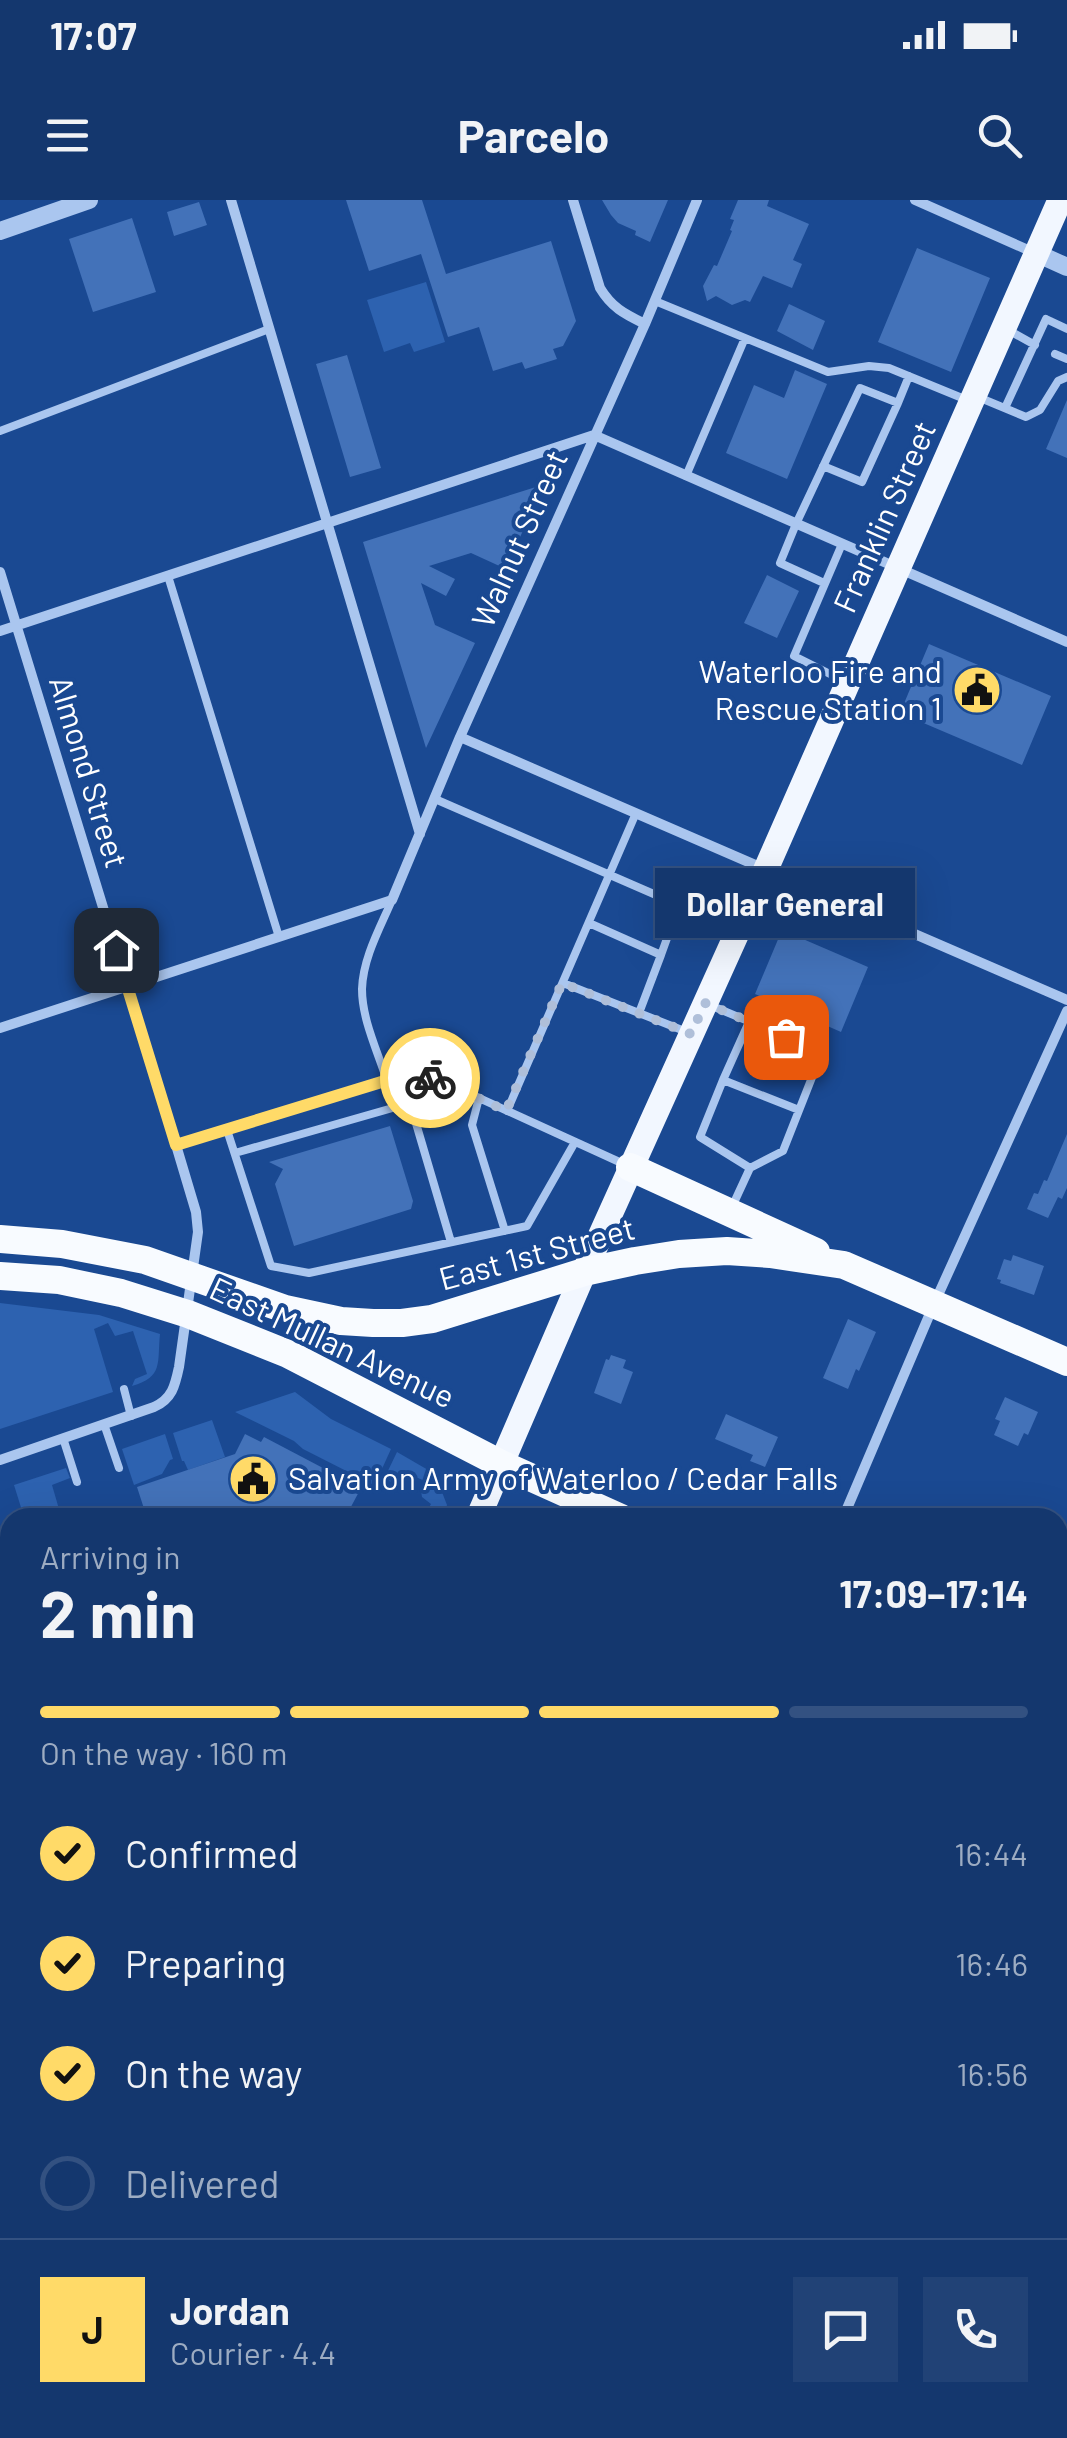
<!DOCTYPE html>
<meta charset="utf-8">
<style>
:root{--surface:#14376e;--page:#214276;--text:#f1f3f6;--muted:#9dacc2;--line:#335181;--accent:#ffda68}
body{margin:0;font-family:Barlow,sans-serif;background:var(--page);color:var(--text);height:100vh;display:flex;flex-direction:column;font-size:38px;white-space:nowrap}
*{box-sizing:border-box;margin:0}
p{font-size:32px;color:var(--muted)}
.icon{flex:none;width:55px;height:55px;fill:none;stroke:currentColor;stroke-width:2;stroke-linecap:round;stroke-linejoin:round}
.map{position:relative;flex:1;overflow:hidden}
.sheet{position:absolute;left:0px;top:1308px;width:1068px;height:932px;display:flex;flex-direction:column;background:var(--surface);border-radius:30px 30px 0 0;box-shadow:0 10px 40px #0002,0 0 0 2px var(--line)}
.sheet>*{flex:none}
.pin{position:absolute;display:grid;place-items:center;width:85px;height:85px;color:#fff;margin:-42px;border-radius:20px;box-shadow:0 5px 15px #0006}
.courier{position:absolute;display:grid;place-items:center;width:100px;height:100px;margin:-50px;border:8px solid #ffda68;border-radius:50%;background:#fff;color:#222;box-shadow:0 2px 12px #0007}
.bubble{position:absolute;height:70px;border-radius:0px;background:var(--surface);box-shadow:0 10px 40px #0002,0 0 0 2px var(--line);font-size:32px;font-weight:700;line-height:70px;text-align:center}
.head em{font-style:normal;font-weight:700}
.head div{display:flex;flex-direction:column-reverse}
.head{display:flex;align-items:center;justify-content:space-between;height:170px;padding:0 40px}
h1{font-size:65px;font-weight:700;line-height:75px}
.bar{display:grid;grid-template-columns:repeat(4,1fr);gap:15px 10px;align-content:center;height:120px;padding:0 40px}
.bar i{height:12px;border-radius:8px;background:var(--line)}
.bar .selected{background:var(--accent)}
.bar p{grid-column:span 4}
.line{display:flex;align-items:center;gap:25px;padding:0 40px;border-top:2px solid var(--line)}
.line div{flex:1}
.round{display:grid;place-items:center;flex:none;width:105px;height:105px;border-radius:0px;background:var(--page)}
ol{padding:0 40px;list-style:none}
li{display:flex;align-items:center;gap:30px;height:110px}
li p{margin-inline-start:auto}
li .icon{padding:10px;border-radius:50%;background:var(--accent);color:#111;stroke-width:4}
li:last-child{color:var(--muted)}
li i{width:55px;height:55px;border:5px solid var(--line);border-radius:50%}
.status{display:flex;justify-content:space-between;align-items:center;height:70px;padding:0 50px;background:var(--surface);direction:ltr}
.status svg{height:28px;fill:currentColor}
header{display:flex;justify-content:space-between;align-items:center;height:130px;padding:0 40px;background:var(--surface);font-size:45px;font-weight:700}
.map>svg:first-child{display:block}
.green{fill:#2d62b0}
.building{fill:#4372b9}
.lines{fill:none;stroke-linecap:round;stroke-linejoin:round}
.service{stroke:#aac6ef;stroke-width:8}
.minor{stroke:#aac6ef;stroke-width:10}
.tertiary{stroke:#aac6ef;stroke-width:18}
.primary{stroke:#f2f7ff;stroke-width:25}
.trunk{stroke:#f8fbff;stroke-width:28}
.done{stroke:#afbfd9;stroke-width:10;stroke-dasharray:0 18}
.route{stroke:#ffda68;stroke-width:12}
.labels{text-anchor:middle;stroke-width:8;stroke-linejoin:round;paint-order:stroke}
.street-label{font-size:32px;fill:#fff;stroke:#1a4992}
.poi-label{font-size:32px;fill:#fff;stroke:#1a4992;text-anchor:end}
</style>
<div class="status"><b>17:07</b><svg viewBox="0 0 49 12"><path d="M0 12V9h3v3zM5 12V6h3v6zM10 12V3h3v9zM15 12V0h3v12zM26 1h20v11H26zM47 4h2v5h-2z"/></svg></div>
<header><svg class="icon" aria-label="menu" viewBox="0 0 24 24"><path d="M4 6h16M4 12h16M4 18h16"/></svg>Parcelo<svg class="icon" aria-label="search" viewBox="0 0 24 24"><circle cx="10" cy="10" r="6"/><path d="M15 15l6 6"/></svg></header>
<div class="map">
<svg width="1067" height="2238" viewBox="0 0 1067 2238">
<rect width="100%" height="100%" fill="#1a4992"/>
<path class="green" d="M 426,82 L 445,142 L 414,152 L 410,143 L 384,152 L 367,100 Z
M 0,1103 L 99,1115 L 160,1134 C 157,1162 164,1177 132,1186 L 135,1179 L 147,1174 L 133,1131 L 115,1136 L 108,1123 L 94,1129 L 113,1192 L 0,1229 Z
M 295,1192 L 331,1219 L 391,1249 L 376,1282 L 372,1284 L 303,1249 L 294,1241 L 235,1212 Z
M 212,1220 L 225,1257 L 188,1270 L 184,1261 L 182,1261 L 173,1233 Z
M 165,1234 L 173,1259 L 170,1260 L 162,1274 L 134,1285 L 122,1249 Z
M 397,1252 L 435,1274 L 447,1305 L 443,1317 L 424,1317 L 431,1304 L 422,1297 L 421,1291 L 425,1281 L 404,1272 L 399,1282 L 393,1283 L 384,1279 Z
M 66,1268 L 70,1278 L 52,1285 L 61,1316 L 24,1317 L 14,1285 Z"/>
<path class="building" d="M 346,0 L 422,0 L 446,74 L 551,41 L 576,121 L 563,146 L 553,149 L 557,159 L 525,169 L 522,162 L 493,171 L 479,127 L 448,137 L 421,54 L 369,71 Z
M 602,0 L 668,0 L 650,42 L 635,35 L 636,31 L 618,23 L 611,15 Z
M 738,0 L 769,0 L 767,6 L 809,24 L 793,60 L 802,64 L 792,88 L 763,76 L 750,102 L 745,100 L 732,105 L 716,96 L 707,101 L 703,86 L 714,65 L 717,66 L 732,31 L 730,30 L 734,20 L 730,19 Z
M 199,2 L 207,25 L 174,36 L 167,12 Z
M 132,18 L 156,92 L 93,112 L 69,39 Z
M 917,48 L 990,78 L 951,172 L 878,142 Z
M 789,104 L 825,121 L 813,150 L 777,131 Z
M 347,155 L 381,268 L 350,277 L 316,164 Z
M 795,170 L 827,184 L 787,279 L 726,253 L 754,185 L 784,198 Z
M 1067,200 L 1067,258 L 1046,249 Z
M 539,286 L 536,301 L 506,369 L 471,353 L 429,366 L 455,379 L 446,396 L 421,383 L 435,425 L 475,443 L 426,548 L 363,342 Z
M 767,375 L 799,391 L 777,438 L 744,423 Z
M 929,444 L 1051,496 L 1022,565 L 900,513 Z
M 782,730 L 868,767 L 841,832 L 807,817 L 793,824 L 786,808 L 755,794 Z
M 390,926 L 413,1001 L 411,1009 L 294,1046 L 275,984 L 283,969 L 269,962 Z
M 1067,934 L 1067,988 L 1062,999 L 1058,997 L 1048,1018 L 1027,1009 L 1034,993 L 1038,994 L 1044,980 L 1047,981 Z
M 1013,1055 L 1044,1066 L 1034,1095 L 1000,1083 L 1001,1080 L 997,1079 L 1004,1059 L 1011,1061 Z
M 848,1119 L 876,1132 L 859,1171 L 856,1169 L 848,1189 L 823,1178 Z
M 611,1155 L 626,1160 L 623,1168 L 633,1172 L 621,1204 L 594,1193 L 606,1159 L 609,1160 Z
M 1005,1197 L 1038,1212 L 1028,1235 L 1024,1233 L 1018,1246 L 994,1235 L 1000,1221 L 995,1219 Z
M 726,1214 L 778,1237 L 765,1267 L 750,1261 L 753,1255 L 715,1239 Z
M 245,1234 L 261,1242 L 264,1237 L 361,1288 L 345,1318 L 147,1318 L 137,1287 L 235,1254 Z"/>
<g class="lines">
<path class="service" d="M 655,101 L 828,172 L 869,166 L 889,168 L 967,200
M 1008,130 L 1035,145
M 1055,154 L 1067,159
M 978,197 L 1026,217 L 1040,210 L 1058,181 L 1067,177
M 1005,208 L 1046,119 L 1067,129
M 0,231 L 269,129
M 823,266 L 862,282 L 898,203
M 686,276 L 745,138
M 842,344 L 794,456 L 844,481
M 168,376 L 279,737
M 824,383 L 780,363 L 796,324 L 860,188 L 898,203 L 909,176
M 435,599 L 679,705 L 661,755
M 589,723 L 661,755 L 639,813
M 563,783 L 687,832
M 712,806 L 822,852 L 783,951 L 750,968 L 732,1007
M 402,877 L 410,903
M 723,880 L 749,822
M 387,881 C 378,852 362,820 362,789 C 363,758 380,728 392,700
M 479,898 L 472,925 L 505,1031
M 507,911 L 636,613
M 227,930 L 271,1066 L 309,1073 L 527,1026 L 575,942
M 176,945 L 387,881 L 418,877 L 444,882 L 626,965
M 235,953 L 410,903 L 451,1042
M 750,968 L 700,937 L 723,880 L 799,910
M 124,1189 L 131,1216
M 104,1224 L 119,1268
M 63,1238 L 77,1282
M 939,2230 L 951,2232 L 951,2230
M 468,2238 L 469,2230"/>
<path class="minor" d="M 231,0 L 420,634
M 573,0 L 600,88 C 612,108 625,114 645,124
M 915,0 L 1035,53
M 0,372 L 176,945 L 196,1012 L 198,1032 L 179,1167 C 175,1186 172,1199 154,1207 L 0,1260
M 0,431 L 594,235 L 1067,442
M 460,537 L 1067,800
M 0,828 L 392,700 L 460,537 L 645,124 L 697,0
M 843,1318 L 934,1104 L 1067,811
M 0,1421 L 10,1452
M 0,1651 L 10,1648
M 1058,1858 L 1067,1862
M 0,1986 L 10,1983
M 0,2100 L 10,2103
M 499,2230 L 530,2238"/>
<path class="tertiary" d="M 0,31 L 89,0
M 1036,53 L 1067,67
M 1058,1664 L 1067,1643
M 836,2238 L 838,2230"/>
<path class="primary" d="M 478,1318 L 584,1072 L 766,669 L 1060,0
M 97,2238 L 99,2230"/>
<path class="trunk" d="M 630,967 L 816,1052
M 0,1039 L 62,1044 L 145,1060 L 285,1109 L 341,1121 L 373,1123 L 402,1123 L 432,1119 L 584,1072 L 635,1061 L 679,1054 L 727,1051 L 770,1054 L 844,1065 L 1067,1162
M 0,1076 L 59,1080 L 121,1093 L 188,1114 L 288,1154 L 501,1264 L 621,1318
M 1058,1512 L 1067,1516"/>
</g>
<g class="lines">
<path class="done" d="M 430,878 L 444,882 L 506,911 L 562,783 L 691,834 L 705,803 L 786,837"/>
<path class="route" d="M 116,750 L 176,945 L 388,880 L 418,876 L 430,878"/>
</g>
<defs>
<g id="civic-disc" transform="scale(2.5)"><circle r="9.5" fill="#ffda68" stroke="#1a4992"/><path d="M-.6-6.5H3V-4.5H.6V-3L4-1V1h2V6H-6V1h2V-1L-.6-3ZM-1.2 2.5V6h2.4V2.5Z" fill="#111"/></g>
</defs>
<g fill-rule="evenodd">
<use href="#civic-disc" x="977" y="490"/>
<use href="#civic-disc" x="253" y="1279"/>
</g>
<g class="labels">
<g class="street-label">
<text transform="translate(885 317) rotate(-66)" y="11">Franklin Street</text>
<text transform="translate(520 339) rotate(-66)" y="11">Walnut Street</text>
<text transform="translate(88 572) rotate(73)" y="11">Almond Street</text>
<text transform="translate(537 1054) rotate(-15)" y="11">East 1st Street</text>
<text transform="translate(332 1143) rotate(25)" y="11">East Mullan Avenue</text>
</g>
<g class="poi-label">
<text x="942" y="483">Waterloo Fire and<tspan x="942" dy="37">Rescue Station 1</tspan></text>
<text x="288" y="1290" text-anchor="start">Salvation Army of Waterloo / Cedar Falls</text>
</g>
</g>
</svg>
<div class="pin" style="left:786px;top:837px;background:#ea580c"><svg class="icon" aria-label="bag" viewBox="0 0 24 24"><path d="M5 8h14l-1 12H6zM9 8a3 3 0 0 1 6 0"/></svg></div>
<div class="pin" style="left:116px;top:750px;background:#1f2937"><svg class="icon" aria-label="home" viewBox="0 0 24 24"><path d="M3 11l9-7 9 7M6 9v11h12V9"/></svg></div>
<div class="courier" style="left:430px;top:878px"><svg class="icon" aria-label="bike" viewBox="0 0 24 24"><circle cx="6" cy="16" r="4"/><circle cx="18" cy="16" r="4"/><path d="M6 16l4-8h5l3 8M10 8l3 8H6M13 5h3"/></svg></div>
<div class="bubble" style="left:655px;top:668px;width:260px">Dollar General</div>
<section class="sheet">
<div class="head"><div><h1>2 min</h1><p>Arriving in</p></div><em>17:09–17:14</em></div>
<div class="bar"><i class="selected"></i><i class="selected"></i><i class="selected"></i><i></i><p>On the way · 160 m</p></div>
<ol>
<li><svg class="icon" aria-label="check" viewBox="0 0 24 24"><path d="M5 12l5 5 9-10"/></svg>Confirmed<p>16:44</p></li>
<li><svg class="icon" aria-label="check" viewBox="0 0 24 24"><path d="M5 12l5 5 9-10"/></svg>Preparing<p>16:46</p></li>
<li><svg class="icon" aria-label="check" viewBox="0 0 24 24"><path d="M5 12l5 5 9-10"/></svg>On the way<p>16:56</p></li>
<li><i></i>Delivered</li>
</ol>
<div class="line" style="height:180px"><b class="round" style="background:var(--accent);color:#111">J</b><div><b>Jordan</b><p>Courier · 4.4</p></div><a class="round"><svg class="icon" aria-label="chat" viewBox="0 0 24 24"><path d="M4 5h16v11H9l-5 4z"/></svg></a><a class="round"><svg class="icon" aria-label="phone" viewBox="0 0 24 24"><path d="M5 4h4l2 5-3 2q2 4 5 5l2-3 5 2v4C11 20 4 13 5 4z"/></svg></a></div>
</section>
</div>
